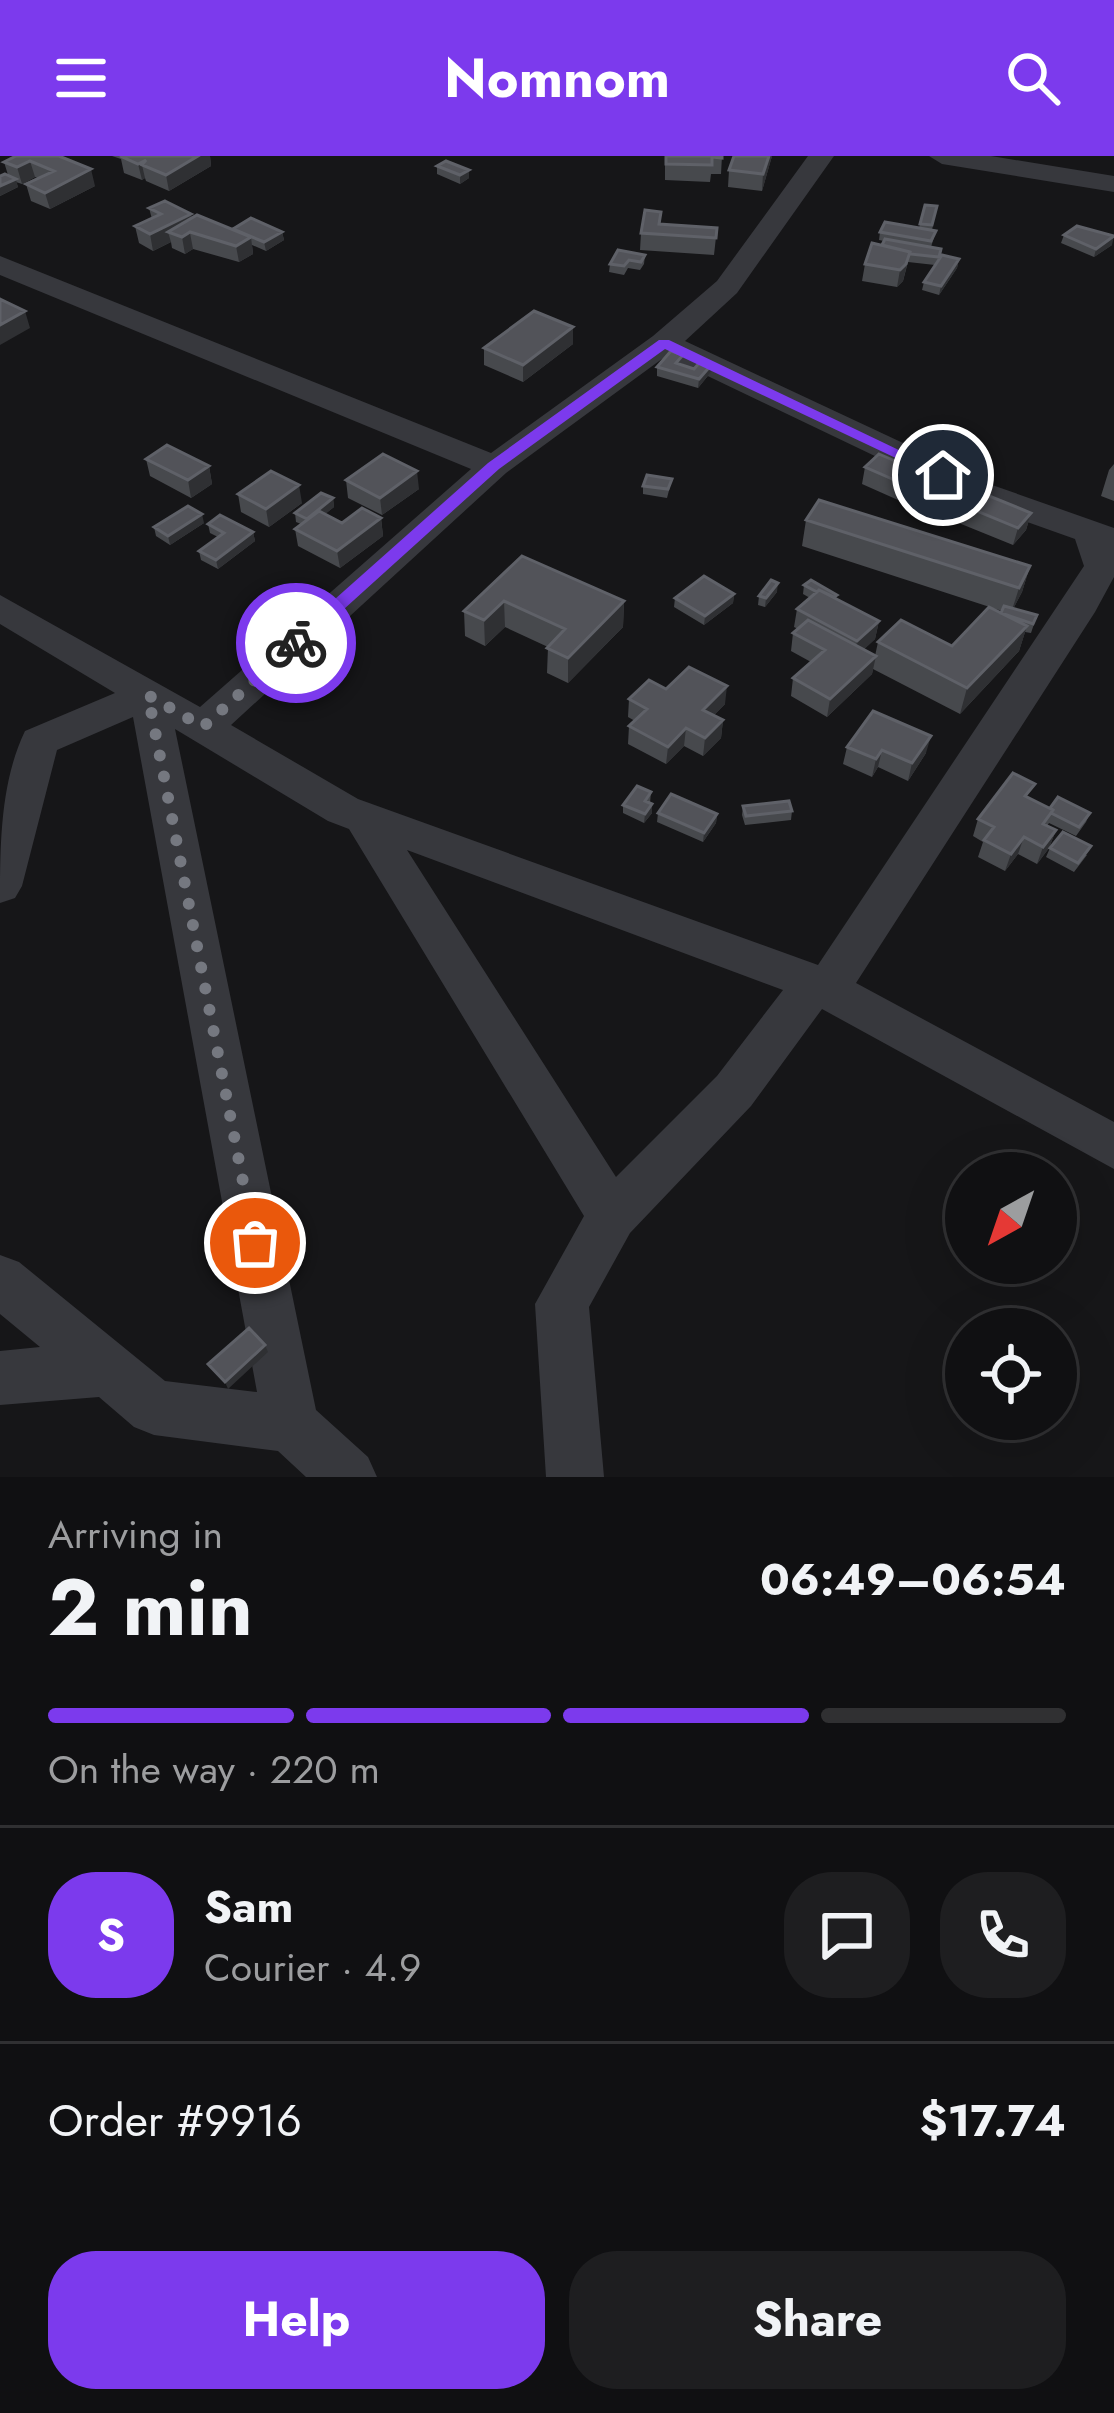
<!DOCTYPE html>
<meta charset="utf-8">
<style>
:root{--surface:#101012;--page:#1e1e20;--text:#f1f3f6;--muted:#9c9d9f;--line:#303032;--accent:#7c3aed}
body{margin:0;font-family:Jost,sans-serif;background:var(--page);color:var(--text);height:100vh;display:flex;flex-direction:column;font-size:45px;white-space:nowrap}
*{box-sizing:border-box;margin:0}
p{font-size:39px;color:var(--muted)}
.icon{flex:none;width:66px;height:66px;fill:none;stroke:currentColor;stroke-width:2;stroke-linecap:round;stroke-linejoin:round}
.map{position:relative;height:1321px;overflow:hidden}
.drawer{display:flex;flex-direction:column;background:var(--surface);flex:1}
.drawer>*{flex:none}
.needle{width:78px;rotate:220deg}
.tools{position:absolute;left:945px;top:996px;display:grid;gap:24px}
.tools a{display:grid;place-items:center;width:132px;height:132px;border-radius:50%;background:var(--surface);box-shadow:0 12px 48px #0002,0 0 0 3px var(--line);font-size:60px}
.pin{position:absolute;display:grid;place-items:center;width:102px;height:102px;color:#fff;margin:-51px;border:6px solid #fff;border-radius:50%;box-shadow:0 3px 12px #0007}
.courier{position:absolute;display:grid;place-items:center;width:120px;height:120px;margin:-60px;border:9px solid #7c3aed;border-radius:50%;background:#fff;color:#222;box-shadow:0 3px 15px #0007}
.head em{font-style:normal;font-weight:700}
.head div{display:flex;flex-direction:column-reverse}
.head{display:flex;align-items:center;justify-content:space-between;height:204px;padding:0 48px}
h1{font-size:78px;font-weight:700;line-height:90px}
.bar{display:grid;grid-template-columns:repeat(4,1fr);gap:18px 12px;align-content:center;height:144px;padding:0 48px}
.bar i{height:15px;border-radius:9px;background:var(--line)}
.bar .current{background:var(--accent)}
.bar p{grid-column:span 4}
.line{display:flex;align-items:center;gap:30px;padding:0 48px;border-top:3px solid var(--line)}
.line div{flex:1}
.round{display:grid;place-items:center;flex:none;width:126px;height:126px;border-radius:48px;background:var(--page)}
.action{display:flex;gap:24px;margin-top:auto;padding:24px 48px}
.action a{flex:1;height:138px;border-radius:48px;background:var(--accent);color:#fff;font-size:48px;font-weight:700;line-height:138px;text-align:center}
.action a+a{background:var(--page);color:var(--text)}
header{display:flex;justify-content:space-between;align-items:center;height:156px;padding:0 48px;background:var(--accent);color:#fff;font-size:54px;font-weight:700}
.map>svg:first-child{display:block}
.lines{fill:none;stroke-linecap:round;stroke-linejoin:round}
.minor{fill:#37383d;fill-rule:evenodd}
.wall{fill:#47494d}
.shaded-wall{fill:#2f3033}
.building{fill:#525359;stroke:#5f6168;stroke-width:3}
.route{fill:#7c3aed}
.done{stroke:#757880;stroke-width:12;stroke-dasharray:0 21.6}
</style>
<header><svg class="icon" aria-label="menu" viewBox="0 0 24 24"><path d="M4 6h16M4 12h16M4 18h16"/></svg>Nomnom<svg class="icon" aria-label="search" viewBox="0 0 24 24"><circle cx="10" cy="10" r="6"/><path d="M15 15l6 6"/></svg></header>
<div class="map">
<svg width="1114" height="1321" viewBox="0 0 1114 1321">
<rect width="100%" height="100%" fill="#161618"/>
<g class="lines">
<path class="minor" d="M 808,0 L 834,0 L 737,137 L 685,185 L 995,330 L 1114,372 L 1114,421 L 1095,456 L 856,827 L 1114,966 L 1114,1013 L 822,853 L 751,950 L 630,1077 L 589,1151 L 604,1321 L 546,1321 L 535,1148 L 584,1060 L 349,673 L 328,665 L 175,573 L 316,1254 L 368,1301 L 377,1321 L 306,1321 L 278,1295 L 154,1279 L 134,1271 L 99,1241 L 0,1249 L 0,1195 L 40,1191 L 0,1158 L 0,1099 L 19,1106 L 165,1225 L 257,1236 L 133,561 L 57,594 L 22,730 L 15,742 L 0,747 C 0,690 0,627 25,575 L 115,537 L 0,468 L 0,439 L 200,551 L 471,313 L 0,119 L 0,100 L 491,297 L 653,180 L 717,125 ZM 666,200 L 971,346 L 1075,383 L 1084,410 L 818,809 L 358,643 L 231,569 L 506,317 ZM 407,694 L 783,834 L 717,920 L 616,1021 Z
M 929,0 L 991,0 L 1114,20 L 1114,36 L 942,8 Z"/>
</g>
<path class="wall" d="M 16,0 L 95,30 L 50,53 L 31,45 L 26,28 L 38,22 L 35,21 L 22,28 L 16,26 L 18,31 L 0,40 L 0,20 L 8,19 L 4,6 Z
M 112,0 L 210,0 L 211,10 L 169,35 L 146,25 L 145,22 L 142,24 L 124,17 L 121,3 Z
M 665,0 L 722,0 L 721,18 L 711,18 L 710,26 L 665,24 Z
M 734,0 L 772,0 L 762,35 L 728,31 L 729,14 Z
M 437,10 L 469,22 L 460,28 L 437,18 Z
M 925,49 L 937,50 L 932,74 L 936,75 L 931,91 L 941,93 L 939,104 L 959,103 L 957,112 L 939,139 L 922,134 L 924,126 L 935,109 L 908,106 L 903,125 L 897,131 L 862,125 L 865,108 L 884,85 L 879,84 L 880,76 L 919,72 Z
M 149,52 L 233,74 L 282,76 L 284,84 L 266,95 L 252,89 L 253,98 L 239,106 L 193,93 L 185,98 L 172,92 L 171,86 L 153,95 L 139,87 L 135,70 L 152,63 Z
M 661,56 L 660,68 L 717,72 L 714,99 L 640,94 L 641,77 Z
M 1064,79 L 1112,89 L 1094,101 L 1061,87 Z
M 645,99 L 644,108 L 640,114 L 628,112 L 624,119 L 609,116 L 610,108 Z
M 573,188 L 523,226 L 484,209 L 484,192 Z
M 682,208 L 681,209 L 711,216 L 698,232 L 657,220 L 657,211 Z
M 146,303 L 209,310 L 212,328 L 191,342 L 150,320 Z
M 1114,308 L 1114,345 L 1101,340 L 1109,314 Z
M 865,311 L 939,343 L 925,356 L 862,328 Z
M 672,323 L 667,342 L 643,338 L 643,330 Z
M 346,324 L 419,333 L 382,359 L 348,342 Z
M 238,338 L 302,347 L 269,371 L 241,356 Z
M 943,341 L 1031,357 L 1026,374 L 1013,389 L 939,359 Z
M 333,342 L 334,351 L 325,358 L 342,367 L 381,362 L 383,380 L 340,412 L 298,390 L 295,373 L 301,368 L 296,366 L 295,357 Z
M 806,364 L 1030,410 L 1022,436 L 1013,453 L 1037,459 L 1031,477 L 1025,476 L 1019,495 L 960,558 L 873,513 L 872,518 L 827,561 L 791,540 L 793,522 L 811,506 L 791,495 L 793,477 L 798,473 L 794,471 L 797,453 L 810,442 L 803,438 L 804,429 L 837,439 L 836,443 L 879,465 L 875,483 L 863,494 L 875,500 L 878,486 L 952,490 L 1001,457 L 1002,455 L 802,390 Z
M 204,367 L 170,389 L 156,380 L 154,371 Z
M 208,368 L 253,376 L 255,385 L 218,413 L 201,404 L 199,395 L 218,381 L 210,377 Z
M 522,400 L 624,445 L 623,471 L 568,527 L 547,517 L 548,491 L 505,471 L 485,490 L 465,480 L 464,455 Z
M 777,436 L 765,451 L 758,449 L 759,440 Z
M 734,438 L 733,447 L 704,469 L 674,451 L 675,442 Z
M 666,533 L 725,548 L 714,559 L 723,564 L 721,582 L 703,600 L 684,590 L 666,608 L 628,588 L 629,570 L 635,565 L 628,561 L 629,543 Z
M 847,591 L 926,597 L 908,625 L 878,611 L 872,621 L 843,608 Z
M 651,636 L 650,647 L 652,648 L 652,657 L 644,667 L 623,657 L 623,649 Z
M 1030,642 L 1050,652 L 1090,657 L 1086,666 L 1076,680 L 1049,667 L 1047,670 L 1056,674 L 1049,692 L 1037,708 L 1018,698 L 1005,715 L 978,701 L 983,686 L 973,680 L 978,663 Z
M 743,650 L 792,655 L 791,664 L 745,669 L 742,659 Z
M 658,657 L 717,658 L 716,667 L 703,686 L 657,666 Z
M 1050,692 L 1087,699 L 1074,716 L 1046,701 Z"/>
<path class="shaded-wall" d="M 198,0 L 210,0 L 211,10 L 169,35 L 166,19 Z
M 769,0 L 772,0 L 762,35 L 763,18 Z
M 146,4 L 142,9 L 145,22 L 142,24 L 138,8 Z
M 30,5 L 35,21 L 22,28 L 17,11 Z
M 91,13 L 95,30 L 50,53 L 45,37 Z
M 469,14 L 469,22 L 460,28 L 460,19 Z
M 16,23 L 18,31 L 0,40 L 0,30 Z
M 191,58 L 194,75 L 190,77 L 193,93 L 185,98 L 182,81 L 168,76 L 171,86 L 153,95 L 150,78 Z
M 282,76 L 284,84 L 266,95 L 264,86 Z
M 1114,80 L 1112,89 L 1094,101 L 1096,93 Z
M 251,81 L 253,98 L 239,106 L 236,90 Z
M 910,96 L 903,125 L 897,131 L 900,114 Z
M 959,103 L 957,112 L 939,139 L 941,130 Z
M 25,155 L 30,172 L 0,189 L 0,169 Z
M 573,171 L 573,188 L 523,226 L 523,209 Z
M 712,208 L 711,216 L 698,232 L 699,223 Z
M 209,310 L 212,328 L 191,342 L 188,324 Z
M 417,315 L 419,333 L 382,359 L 380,342 Z
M 943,326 L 939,343 L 925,356 L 929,339 Z
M 299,329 L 302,347 L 269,371 L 266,353 Z
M 333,342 L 334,351 L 308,372 L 307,363 Z
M 1031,357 L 1026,374 L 1013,389 L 1018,372 Z
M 202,358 L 204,367 L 170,389 L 168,380 Z
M 381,362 L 383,380 L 340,412 L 337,395 Z
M 253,376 L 255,385 L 218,413 L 216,404 Z
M 1030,410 L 1022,436 L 1011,457 L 1019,432 Z
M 778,427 L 777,436 L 765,451 L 766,442 Z
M 734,438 L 733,447 L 704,469 L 705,460 Z
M 504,445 L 505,471 L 485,490 L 484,464 Z
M 624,445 L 623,471 L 568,527 L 568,502 Z
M 879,465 L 875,483 L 854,503 L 857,485 Z
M 1027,470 L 1019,495 L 960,558 L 967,532 Z
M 876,500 L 872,518 L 827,561 L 830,543 Z
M 727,530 L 725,548 L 702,571 L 703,554 Z
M 723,564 L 721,582 L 703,600 L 705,582 Z
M 686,572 L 684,590 L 666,608 L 668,591 Z
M 931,580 L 926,597 L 908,625 L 912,607 Z
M 882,594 L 878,611 L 872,621 L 876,603 Z
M 652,648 L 652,657 L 644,667 L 645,658 Z
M 717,658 L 716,667 L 703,686 L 704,677 Z
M 1056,674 L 1049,692 L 1037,708 L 1043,691 Z
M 1024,681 L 1018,698 L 1005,715 L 1011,698 Z
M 265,1189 L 268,1196 L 228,1233 L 225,1226 Z"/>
<path class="building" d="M 16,0 L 59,0 L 91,13 L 45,37 L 26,28 L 54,15 L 30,5 L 17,11 L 4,6 Z
M 120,0 L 198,0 L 166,19 L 142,9 L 146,4 L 138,8 Z
M 666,0 L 722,0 L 722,2 L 712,1 L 712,9 L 666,8 Z
M 734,0 L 769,0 L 763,18 L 729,14 Z
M 446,5 L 469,14 L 460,19 L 437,10 Z
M 5,18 L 16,23 L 0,30 L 0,20 Z
M 165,45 L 191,58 L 150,78 L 135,70 L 161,58 L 149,52 Z
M 925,49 L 937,50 L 932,69 L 920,68 Z
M 645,54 L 661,56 L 659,68 L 717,72 L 716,82 L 641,77 Z
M 197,59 L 251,81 L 236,90 L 190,76 L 182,81 L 168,76 Z
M 251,62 L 282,76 L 264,86 L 233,73 Z
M 885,66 L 936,75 L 931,85 L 880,76 Z
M 1077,70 L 1114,80 L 1096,93 L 1064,79 Z
M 885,83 L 941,93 L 939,101 L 910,98 L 910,96 L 882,89 Z
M 872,87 L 910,96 L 906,108 L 900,114 L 865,108 Z
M 618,94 L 645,99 L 641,106 L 629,104 L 624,110 L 610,108 Z
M 942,99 L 959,103 L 941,130 L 924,126 Z
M 0,143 L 25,155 L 0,169 Z
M 534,155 L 573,171 L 523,209 L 484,192 Z
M 671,195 L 683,199 L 676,207 L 694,213 L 701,205 L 712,208 L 699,223 L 657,211 Z
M 167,289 L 209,310 L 188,324 L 146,303 Z
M 383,298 L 417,315 L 380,342 L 346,324 Z
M 879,298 L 943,326 L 929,339 L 865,311 Z
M 271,315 L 299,329 L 266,353 L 238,338 Z
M 647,319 L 672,323 L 668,333 L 643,330 Z
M 957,327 L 1031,357 L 1018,372 L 943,341 Z
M 321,337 L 333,342 L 307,363 L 295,357 Z
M 819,344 L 1030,410 L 1019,432 L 806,364 Z
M 188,350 L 202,358 L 168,380 L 154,371 Z
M 362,352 L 381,362 L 337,395 L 295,373 L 319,355 L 342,367 Z
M 220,359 L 253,376 L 216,404 L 199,395 L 224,377 L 208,368 Z
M 522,400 L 624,445 L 568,502 L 547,492 L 565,473 L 504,445 L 484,464 L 464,455 Z
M 704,420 L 734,438 L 705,460 L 675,442 Z
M 771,424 L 778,427 L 766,442 L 759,440 Z
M 811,424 L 837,439 L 834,441 L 819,434 L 817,436 L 804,429 Z
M 819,434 L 879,465 L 857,485 L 797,453 Z
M 1004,450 L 1037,459 L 1033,468 L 1001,457 Z
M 989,451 L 1027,470 L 967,532 L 878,486 L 901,464 L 952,490 Z
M 808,464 L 876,500 L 830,543 L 793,522 L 825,494 L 793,477 Z
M 689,511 L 727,530 L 703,554 L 723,564 L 705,582 L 686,572 L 668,591 L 629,570 L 647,553 L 629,543 L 649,524 L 666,533 Z
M 873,555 L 931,580 L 912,607 L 882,594 L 876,603 L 847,591 Z
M 1013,617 L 1035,628 L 1025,640 L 1053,654 L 1043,668 L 1056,674 L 1043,691 L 1024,681 L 1011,698 L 984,684 L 994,671 L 978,663 Z
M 637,630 L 651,636 L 645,645 L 652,648 L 645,658 L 623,649 Z
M 671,638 L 717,658 L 704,677 L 658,657 Z
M 1058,641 L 1090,657 L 1079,671 L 1051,657 L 1053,654 L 1050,652 Z
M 789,645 L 792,655 L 746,660 L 743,650 Z
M 1063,676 L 1091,690 L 1078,707 L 1050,692 Z
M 249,1172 L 265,1189 L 225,1226 L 208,1208 Z"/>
<path class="route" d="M 659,184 L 669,184 L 951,319 L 938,322 L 665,193 L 499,313 L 302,491 L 290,491 L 290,483 L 488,307 Z"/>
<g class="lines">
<path class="done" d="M 255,1087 L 148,539 L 203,571 L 296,487"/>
</g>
</svg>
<div class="tools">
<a><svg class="needle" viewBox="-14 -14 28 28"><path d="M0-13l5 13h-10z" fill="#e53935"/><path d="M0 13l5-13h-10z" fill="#9c9d9f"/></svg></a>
<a><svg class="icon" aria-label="locate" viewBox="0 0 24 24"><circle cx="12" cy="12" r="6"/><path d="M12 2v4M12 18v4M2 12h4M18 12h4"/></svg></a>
</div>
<div class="pin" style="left:255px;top:1087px;background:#ea580c"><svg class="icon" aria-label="bag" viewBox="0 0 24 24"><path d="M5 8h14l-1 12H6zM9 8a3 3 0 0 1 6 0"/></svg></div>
<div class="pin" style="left:943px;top:319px;background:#1f2937"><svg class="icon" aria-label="home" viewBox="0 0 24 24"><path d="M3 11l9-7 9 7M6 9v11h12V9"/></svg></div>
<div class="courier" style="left:296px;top:487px"><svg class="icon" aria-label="bike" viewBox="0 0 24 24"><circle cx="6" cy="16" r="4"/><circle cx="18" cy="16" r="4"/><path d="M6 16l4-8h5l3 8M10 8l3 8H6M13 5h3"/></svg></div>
</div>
<section class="drawer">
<div class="head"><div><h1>2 min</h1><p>Arriving in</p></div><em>06:49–06:54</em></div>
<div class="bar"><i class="current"></i><i class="current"></i><i class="current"></i><i></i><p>On the way · 220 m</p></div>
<div class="line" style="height:216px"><b class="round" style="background:var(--accent);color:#fff">S</b><div><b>Sam</b><p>Courier · 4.9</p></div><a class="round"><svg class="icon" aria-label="chat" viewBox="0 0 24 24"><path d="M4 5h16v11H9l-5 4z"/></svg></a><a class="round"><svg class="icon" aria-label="phone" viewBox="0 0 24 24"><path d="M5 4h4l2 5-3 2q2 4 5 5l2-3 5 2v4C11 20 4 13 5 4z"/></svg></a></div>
<div class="line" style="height:156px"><div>Order #9916</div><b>$17.74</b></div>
<div class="action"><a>Help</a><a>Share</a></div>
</section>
